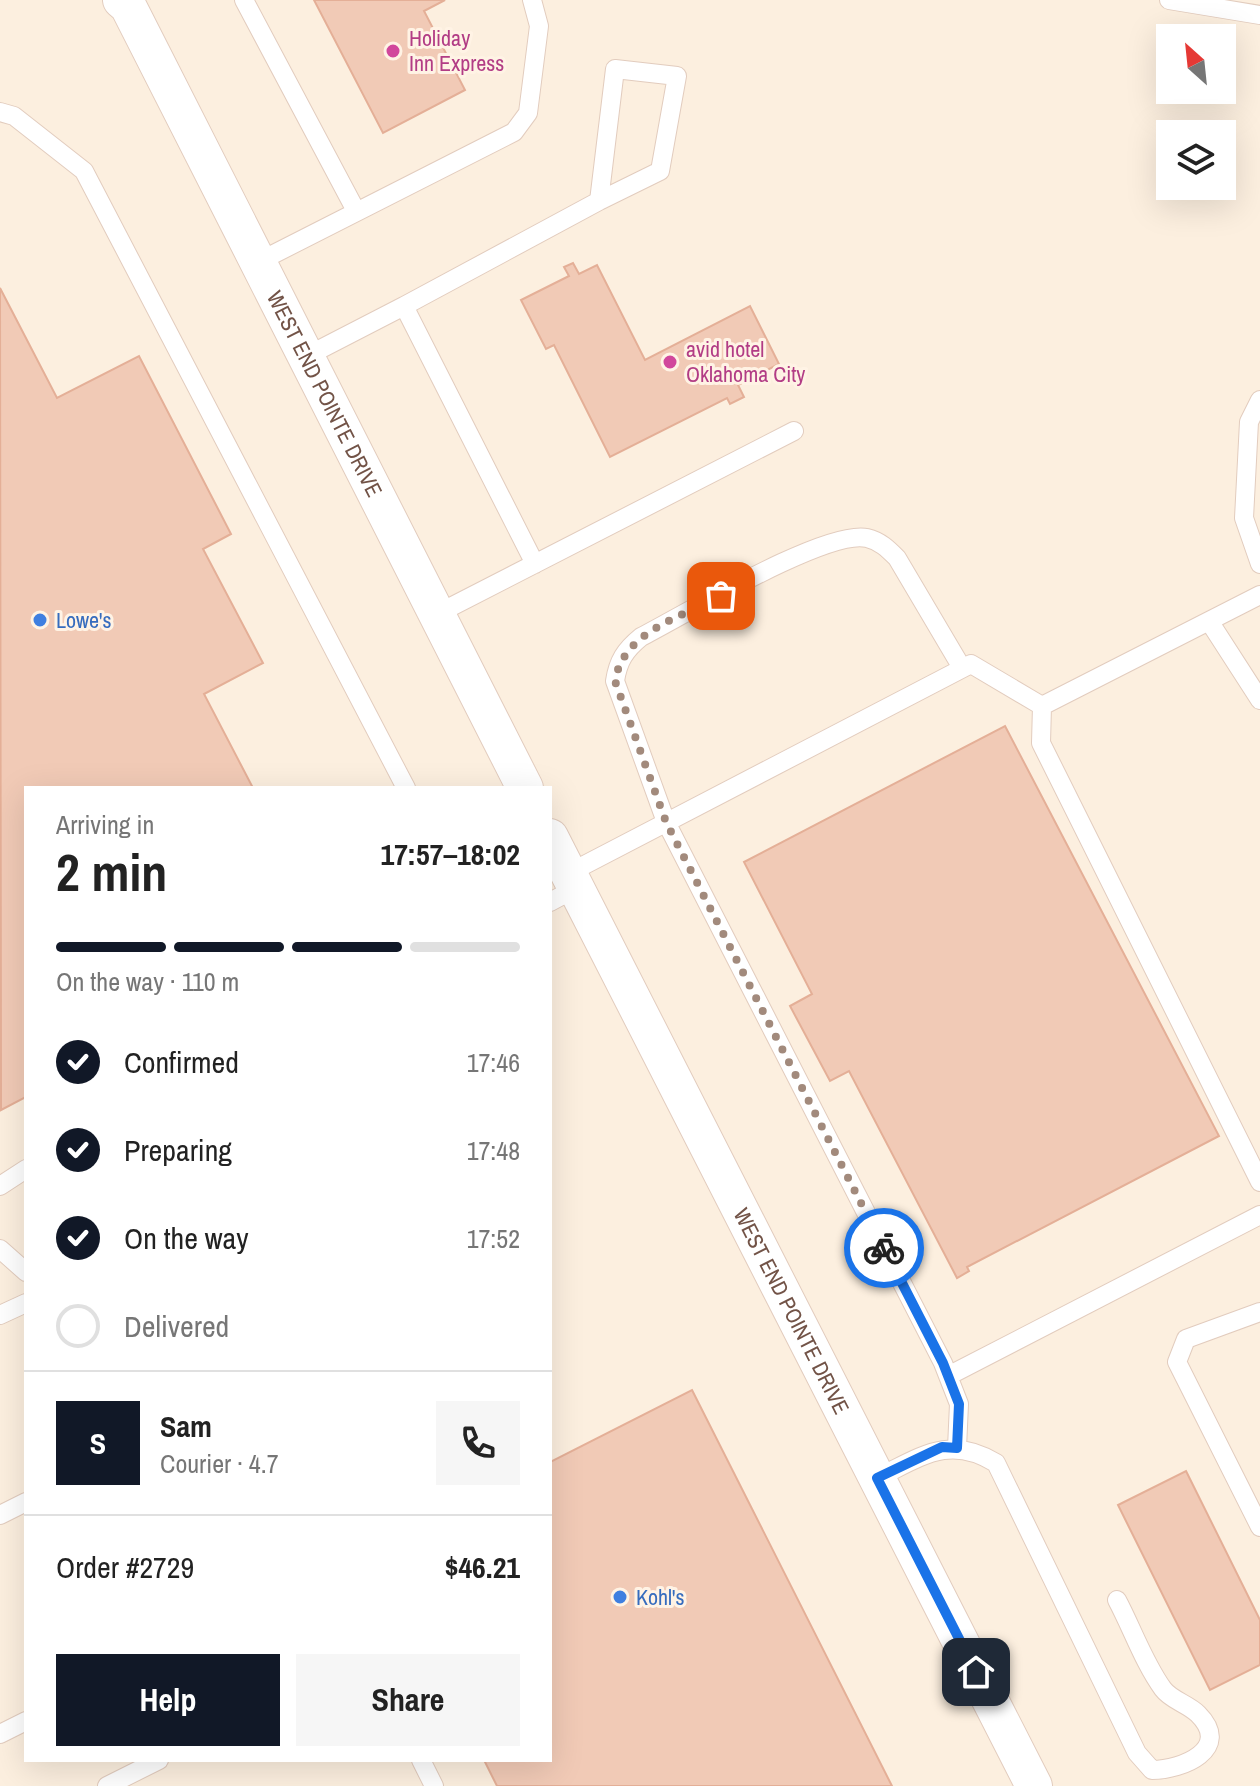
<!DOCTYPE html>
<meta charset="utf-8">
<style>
:root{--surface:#fff;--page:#f6f6f6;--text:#222;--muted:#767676;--line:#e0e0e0;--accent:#111827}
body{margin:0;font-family:"Archivo Narrow",sans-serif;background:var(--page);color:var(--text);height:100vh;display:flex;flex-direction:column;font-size:30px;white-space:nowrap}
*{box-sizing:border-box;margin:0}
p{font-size:26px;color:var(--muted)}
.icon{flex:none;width:44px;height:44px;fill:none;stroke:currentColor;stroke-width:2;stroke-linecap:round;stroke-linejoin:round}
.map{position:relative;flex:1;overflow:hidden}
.drawer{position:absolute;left:24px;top:786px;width:528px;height:976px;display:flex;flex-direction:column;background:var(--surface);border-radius:0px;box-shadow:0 8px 32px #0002}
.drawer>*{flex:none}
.needle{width:52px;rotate:333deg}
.fabs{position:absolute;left:1156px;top:24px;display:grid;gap:16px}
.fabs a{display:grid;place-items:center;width:80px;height:80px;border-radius:0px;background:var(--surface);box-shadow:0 8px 32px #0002;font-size:40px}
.pin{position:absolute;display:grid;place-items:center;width:68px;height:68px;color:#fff;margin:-34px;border-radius:16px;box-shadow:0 4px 12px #0006}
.courier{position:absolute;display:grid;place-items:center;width:80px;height:80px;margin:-40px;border:6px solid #1a73e8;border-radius:50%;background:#fff;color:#222;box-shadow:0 2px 10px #0007}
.headline em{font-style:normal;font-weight:700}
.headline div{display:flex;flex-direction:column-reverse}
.headline{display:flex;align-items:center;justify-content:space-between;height:136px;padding:0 32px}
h1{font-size:52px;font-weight:700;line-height:60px}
.bar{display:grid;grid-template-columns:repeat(4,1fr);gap:12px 8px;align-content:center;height:96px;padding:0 32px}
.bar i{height:10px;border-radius:6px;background:var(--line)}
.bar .current{background:var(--accent)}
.bar p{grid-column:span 4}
.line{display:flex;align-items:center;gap:20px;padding:0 32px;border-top:2px solid var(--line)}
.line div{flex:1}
.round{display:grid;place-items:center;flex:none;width:84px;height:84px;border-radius:0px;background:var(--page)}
ol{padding:0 32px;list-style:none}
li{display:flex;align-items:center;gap:24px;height:88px}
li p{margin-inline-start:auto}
li .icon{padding:8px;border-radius:50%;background:var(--accent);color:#fff;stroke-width:4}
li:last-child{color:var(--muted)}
li i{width:44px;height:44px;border:4px solid var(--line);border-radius:50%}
.primary-button{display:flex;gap:16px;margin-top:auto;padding:16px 32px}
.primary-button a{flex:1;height:92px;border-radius:0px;background:var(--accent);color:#fff;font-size:32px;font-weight:700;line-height:92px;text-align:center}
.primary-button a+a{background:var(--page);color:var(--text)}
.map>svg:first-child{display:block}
.building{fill:#f1cab6;stroke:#e4af97;stroke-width:2}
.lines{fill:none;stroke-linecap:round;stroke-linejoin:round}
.service-casing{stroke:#e2ccbe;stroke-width:20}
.minor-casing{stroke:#e2ccbe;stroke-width:38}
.service{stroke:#fff;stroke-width:18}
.minor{stroke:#fff;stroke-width:36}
.done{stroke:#a28a7c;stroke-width:8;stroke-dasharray:0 14.4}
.route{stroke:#1a73e8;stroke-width:10}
.hotel-dot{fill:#d1479c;stroke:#fff3e5;stroke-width:3}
.shop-dot{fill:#3f7fe0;stroke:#fff3e5;stroke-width:3}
.labels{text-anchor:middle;stroke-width:6;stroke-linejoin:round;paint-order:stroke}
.hotel-label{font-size:22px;fill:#b23c85;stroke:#fff3e5;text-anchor:start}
.street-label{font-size:22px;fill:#725347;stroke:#fff3e5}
.shop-label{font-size:22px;fill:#366cbe;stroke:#fff3e5;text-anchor:start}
</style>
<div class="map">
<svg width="1260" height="1786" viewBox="0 0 1260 1786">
<rect width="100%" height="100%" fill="#fcefdf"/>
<path class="building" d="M 314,0 L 445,0 L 424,11 L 465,90 L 383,133 Z
M 573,263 L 579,274 L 597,265 L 645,360 L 750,306 L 779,364 L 738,385 L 744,397 L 730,404 L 727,398 L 610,457 L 554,345 L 546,349 L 521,300 L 569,276 L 564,267 Z
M 0,288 L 57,398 L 139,356 L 231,534 L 203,549 L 263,663 L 204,694 L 253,788 L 26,788 L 26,1097 L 1,1110 Z
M 1005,726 L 1219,1136 L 967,1267 L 969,1271 L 957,1278 L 849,1071 L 830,1081 L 790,1006 L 812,994 L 744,862 Z
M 692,1390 L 892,1786 L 497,1786 L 484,1760 L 550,1760 L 550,1462 Z
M 1186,1471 L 1260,1620 L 1260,1665 L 1210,1690 L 1118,1505 Z"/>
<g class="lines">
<g class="service-casing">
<path id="service" d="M 244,0 L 355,209
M 1169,0 L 1260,15
M 0,112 L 14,116 L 84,171 L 406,788
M 258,262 L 514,132 L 528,113 L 539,26 L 532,0
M 307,356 L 404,306
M 1260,400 L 1249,422 L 1244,518 L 1260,564
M 535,564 L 404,306 L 599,201 L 615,69 L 677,76 L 660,171 L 599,201
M 437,614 L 794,431
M 1209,621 L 1260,700
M 1042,706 L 1041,743 L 1260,1182
M 569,873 L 971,664 L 1042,706 L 1260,595
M 550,902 L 576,888
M 0,1186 L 26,1169
M 0,1249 L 26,1272
M 1260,1312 L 1186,1339 L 1177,1362 L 1260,1527
M 0,1315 L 26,1303
M 948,1376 L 1260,1215
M 957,1448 L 959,1404 L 943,1363 L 666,822 L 615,681 C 618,661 625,650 641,637 C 684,615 826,529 867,538 C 880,541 888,549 897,558 L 962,668
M 877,1478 C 921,1457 949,1434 996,1463 L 1137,1753 L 1152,1770 C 1182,1770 1233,1749 1198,1714 C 1188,1704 1171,1700 1163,1689 C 1144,1663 1132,1628 1117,1600
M 0,1515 L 26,1502
M 0,1734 L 26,1721
M 421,1760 L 434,1786
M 107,1786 L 159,1760"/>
</g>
<g class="minor-casing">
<g id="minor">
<path id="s1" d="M 121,0 L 128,6 L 525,788"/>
<path id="s2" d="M 550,837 L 1034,1786"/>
</g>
</g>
<use href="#service" class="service"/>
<use href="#minor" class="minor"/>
</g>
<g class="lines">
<path class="done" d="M 721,596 C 681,617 623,632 615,681 L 666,822 L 884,1248"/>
<path class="route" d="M 884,1248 L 943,1363 L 959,1404 L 957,1448 L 942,1447 L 877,1478 L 976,1672"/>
</g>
<g class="hotel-dot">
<circle cx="393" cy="51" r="8"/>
<circle cx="670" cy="362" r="8"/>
</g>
<g class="shop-dot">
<circle cx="40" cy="620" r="8"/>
<circle cx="620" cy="1597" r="8"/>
</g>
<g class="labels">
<g class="hotel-label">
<text x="409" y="46">Holiday<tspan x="409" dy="25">Inn Express</tspan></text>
<text x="686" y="357">avid hotel<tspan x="686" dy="25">Oklahoma City</tspan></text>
</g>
<g class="street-label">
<text dy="8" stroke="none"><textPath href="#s1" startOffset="444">WEST END POINTE DRIVE</textPath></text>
<text dy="8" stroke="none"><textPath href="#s2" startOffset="532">WEST END POINTE DRIVE</textPath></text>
</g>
<g class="shop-label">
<text x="56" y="628">Lowe's</text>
<text x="636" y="1605">Kohl's</text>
</g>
</g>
</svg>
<div class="fabs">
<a><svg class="needle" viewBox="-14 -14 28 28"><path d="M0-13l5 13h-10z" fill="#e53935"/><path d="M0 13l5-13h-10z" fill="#767676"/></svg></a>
<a><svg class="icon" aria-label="layers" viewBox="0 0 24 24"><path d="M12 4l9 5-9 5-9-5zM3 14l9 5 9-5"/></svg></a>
</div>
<div class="pin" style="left:721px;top:596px;background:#ea580c"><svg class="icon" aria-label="bag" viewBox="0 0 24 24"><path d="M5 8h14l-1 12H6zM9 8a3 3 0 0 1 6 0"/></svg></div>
<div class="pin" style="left:976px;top:1672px;background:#1f2937"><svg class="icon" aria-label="home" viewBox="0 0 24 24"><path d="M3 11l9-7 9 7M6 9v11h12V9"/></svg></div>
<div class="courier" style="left:884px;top:1248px"><svg class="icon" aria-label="bike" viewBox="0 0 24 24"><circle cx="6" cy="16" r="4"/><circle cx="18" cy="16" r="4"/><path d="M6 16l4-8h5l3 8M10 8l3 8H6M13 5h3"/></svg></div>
<section class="drawer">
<div class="headline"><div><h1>2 min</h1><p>Arriving in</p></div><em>17:57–18:02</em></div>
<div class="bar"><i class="current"></i><i class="current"></i><i class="current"></i><i></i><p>On the way · 110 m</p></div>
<ol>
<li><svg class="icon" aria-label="check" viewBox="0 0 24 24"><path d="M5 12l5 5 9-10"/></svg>Confirmed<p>17:46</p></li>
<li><svg class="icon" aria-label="check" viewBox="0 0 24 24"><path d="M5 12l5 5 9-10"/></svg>Preparing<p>17:48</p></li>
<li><svg class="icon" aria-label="check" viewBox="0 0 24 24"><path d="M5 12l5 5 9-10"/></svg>On the way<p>17:52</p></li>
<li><i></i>Delivered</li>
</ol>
<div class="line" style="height:144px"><b class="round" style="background:var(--accent);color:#fff">S</b><div><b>Sam</b><p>Courier · 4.7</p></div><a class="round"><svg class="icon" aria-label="phone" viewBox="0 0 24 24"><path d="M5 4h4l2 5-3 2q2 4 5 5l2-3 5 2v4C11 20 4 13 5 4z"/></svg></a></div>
<div class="line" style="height:104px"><div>Order #2729</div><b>$46.21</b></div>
<div class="primary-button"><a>Help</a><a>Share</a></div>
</section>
</div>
